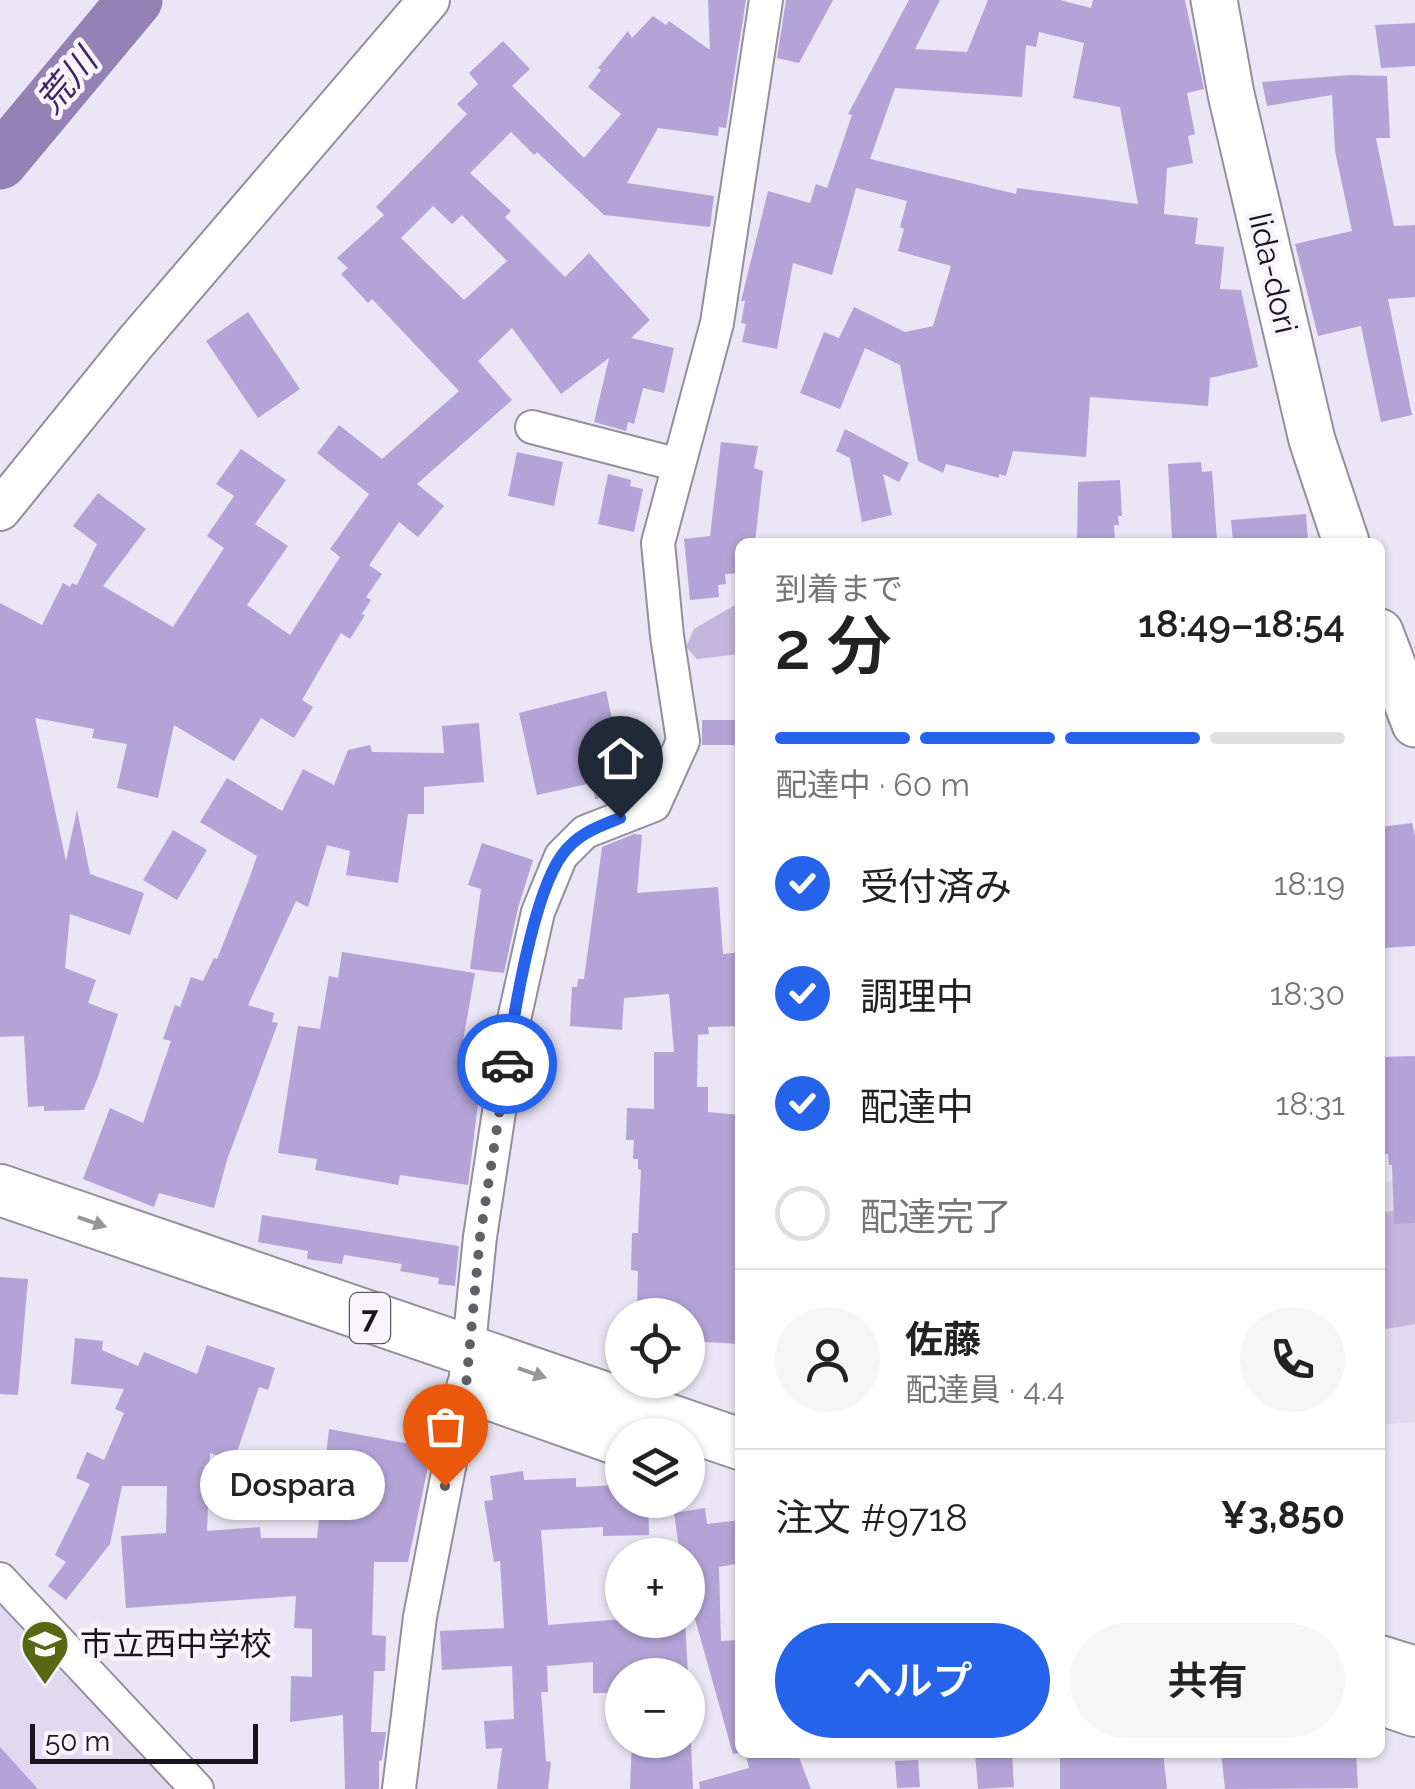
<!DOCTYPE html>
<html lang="ja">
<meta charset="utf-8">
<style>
:root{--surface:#fff;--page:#f6f6f6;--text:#222;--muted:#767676;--line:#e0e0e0;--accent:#2563eb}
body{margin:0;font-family:Raleway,"Noto Sans JP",sans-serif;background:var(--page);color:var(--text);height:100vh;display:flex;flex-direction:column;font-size:38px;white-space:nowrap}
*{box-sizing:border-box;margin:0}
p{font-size:32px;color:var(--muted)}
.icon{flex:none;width:55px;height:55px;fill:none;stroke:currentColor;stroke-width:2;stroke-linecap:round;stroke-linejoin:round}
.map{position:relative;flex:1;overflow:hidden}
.panel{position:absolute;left:735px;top:538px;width:650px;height:1220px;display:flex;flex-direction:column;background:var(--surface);border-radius:15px;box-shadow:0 2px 8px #0004}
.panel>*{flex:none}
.tools{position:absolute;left:605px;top:1298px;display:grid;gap:20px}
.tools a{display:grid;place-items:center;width:100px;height:100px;border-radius:50%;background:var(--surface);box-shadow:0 2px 8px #0004;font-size:50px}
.scale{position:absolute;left:30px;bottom:25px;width:228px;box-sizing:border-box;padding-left:10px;border:5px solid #18161c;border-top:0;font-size:28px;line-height:35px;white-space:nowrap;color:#18161c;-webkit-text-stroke:8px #f7f4fe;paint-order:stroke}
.pin{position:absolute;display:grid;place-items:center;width:85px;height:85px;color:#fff;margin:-102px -42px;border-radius:50% 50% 50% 0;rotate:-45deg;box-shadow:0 0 10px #0007}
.pin .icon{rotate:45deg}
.courier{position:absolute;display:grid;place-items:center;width:100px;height:100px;margin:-50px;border:8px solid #2563eb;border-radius:50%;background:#fff;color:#222;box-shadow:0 2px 12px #0007}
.bubble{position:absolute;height:70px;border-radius:35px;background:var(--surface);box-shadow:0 2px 8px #0004;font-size:32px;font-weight:600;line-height:70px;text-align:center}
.summary em{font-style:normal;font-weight:600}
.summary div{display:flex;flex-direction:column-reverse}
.summary{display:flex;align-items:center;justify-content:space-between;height:170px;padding:0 40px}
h1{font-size:65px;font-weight:600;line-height:75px}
.bar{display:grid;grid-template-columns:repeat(4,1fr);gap:15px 10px;align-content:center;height:120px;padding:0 40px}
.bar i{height:12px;border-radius:8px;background:var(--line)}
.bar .on{background:var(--accent)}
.bar p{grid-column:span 4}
.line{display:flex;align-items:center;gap:25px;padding:0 40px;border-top:2px solid var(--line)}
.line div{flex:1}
.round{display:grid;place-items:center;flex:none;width:105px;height:105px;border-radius:52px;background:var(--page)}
ol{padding:0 40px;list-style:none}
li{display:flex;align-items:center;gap:30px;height:110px}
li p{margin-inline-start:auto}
li .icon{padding:10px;border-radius:50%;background:var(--accent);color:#fff;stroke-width:4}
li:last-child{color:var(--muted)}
li i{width:55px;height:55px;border:5px solid var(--line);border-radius:50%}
.primary-button{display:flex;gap:20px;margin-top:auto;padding:20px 40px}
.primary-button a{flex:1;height:115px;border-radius:60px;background:var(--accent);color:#fff;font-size:40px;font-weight:600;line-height:115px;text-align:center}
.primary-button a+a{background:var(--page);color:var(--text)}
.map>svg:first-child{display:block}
.built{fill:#e0d9ef}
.green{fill:#c2b6dc}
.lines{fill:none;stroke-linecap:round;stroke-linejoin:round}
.river{stroke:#9382b3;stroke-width:55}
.building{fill:#b4a3d6;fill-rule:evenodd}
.minor-casing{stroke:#938f9d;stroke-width:36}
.tertiary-casing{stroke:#938f9d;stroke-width:44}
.secondary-casing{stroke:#938f9d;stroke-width:49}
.primary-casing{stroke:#938f9d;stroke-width:54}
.minor{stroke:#fff;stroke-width:32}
.tertiary{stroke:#fff;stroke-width:40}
.secondary{stroke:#fff;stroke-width:45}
.primary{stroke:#fff;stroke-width:50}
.oneway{fill:#979699}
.done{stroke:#625f68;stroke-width:10;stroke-dasharray:0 18}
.route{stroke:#2563eb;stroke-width:12}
.labels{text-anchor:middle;stroke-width:9;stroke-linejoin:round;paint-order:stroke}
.shield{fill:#f7f4fe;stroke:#5b5960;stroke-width:2.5}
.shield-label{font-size:30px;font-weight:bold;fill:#18161c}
.street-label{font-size:32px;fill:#18161c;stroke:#f7f4fe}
.poi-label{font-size:32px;fill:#18161c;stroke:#f7f4fe;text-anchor:start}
.water-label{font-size:35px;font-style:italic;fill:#402764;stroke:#f7f4fe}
</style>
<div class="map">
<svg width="1415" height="1789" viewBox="0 0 1415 1789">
<rect width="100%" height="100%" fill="#ebe6f5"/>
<path class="built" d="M 1415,1179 L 1415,1422 L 1380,1425 L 1380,1182 Z
M 0,1584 L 182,1789 L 0,1789 Z"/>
<path class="green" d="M 740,602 L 740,654 L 697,659 L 686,647 L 694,629 Z
M 1415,1208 L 1415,1324 L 1380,1330 L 1380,1213 Z"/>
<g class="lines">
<path class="river" d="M 0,162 L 135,0"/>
</g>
<path class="building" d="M 708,0 L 746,0 L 726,128 L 719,127 L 718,136 L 658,128 L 627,183 L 714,196 L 710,227 L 604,215 L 537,152 L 534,155 L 511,132 L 470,173 L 511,211 L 505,217 L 565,277 L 589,253 L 650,320 L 631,338 L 674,348 L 664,393 L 643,388 L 634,424 L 628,422 L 626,431 L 594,422 L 609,358 L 561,394 L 512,328 L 478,361 L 512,400 L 417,484 L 444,506 L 418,537 L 399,522 L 369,565 L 382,574 L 366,597 L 371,600 L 362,614 L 365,615 L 350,639 L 341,633 L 302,700 L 313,707 L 294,738 L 261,718 L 234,761 L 174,725 L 158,798 L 117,788 L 127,744 L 92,738 L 94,729 L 35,718 L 66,861 L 77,810 L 90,874 L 144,893 L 130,935 L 70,914 L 65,968 L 96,980 L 88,1003 L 118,1014 L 98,1077 L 84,1110 L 44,1111 L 44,1106 L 28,1107 L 24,1036 L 0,1037 L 0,603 L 42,625 L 63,583 L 70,587 L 72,583 L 77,585 L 97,544 L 73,526 L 98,493 L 146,529 L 103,586 L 173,627 L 224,548 L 207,536 L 234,496 L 216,484 L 241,449 L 286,480 L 255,524 L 288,546 L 247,605 L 290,635 L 340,557 L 330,549 L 369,494 L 317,453 L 339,425 L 382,459 L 459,391 L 372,299 L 368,303 L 341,274 L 348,268 L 337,258 L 384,215 L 376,207 L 467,114 L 457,104 L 478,84 L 469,73 L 503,41 L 530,69 L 512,86 L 584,158 L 621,114 L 588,87 L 601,70 L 598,68 L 628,31 L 632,38 L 653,16 L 666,25 L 669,21 L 710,50 ZM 433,206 L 452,224 L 462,215 L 507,261 L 464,300 L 401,238 Z
M 786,0 L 833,0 L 799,63 L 777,58 Z
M 909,0 L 940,0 L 915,49 L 967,52 L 988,0 L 1060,0 L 1091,8 L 1093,0 L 1185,0 L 1204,89 L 1187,93 L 1195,134 L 1188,136 L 1193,163 L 1167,168 L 1164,214 L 1198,218 L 1195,244 L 1224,247 L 1220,289 L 1241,290 L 1258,367 L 1210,378 L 1208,406 L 1090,397 L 1086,457 L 1013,451 L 1006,476 L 999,474 L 999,478 L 946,464 L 943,473 L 918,461 L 900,365 L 865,348 L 840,409 L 800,393 L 824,332 L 839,338 L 854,307 L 905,332 L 933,326 L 951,266 L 898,251 L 904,229 L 900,227 L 907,201 L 856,188 L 832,275 L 793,263 L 777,349 L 742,342 L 746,324 L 741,323 L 745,301 L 741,301 L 768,191 L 810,203 L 816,184 L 827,188 L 852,115 L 848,114 ZM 1039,32 L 1084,43 L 1073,98 L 1120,107 L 1138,204 L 1017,188 L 1016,194 L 870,159 L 895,88 L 1022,97 L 1026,45 L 1036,47 Z
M 1415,23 L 1415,66 L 1381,68 L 1375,25 Z
M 1350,75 L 1387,76 L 1390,138 L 1376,138 L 1394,226 L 1415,225 L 1415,297 L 1388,299 L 1412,415 L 1381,422 L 1361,326 L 1318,336 L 1295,244 L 1352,231 L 1335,151 L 1332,95 L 1267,106 L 1262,82 Z
M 248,312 L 300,389 L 258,418 L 206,341 Z
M 845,429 L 909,463 L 899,482 L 883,474 L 892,515 L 862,522 L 850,458 L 836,451 Z
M 721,442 L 758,446 L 754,468 L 763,471 L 755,542 L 740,542 L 740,573 L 725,574 L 726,584 L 718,585 L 719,597 L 690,600 L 684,539 L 710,536 Z
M 517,452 L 563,462 L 554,506 L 508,496 Z
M 1201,462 L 1202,472 L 1212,471 L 1217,540 L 1179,542 L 1179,539 L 1172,539 L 1168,464 Z
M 608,474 L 631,480 L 630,486 L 643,489 L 634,532 L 598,524 Z
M 1120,480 L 1122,516 L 1118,516 L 1119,525 L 1114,525 L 1115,542 L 1077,542 L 1078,482 Z
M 1306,514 L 1308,542 L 1233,542 L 1231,520 Z
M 606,691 L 628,793 L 595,799 L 592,783 L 537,795 L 519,713 Z
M 702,720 L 740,720 L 740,745 L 702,745 Z
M 479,723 L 484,782 L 424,787 L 424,814 L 408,814 L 398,883 L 346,875 L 350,851 L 327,845 L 308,907 L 296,901 L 248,1005 L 274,1013 L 272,1022 L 278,1023 L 227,1160 L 214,1208 L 159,1193 L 154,1207 L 83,1179 L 110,1108 L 143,1123 L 171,1041 L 163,1039 L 175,1005 L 180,1007 L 191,977 L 203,981 L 214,958 L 217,959 L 248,882 L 257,856 L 200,822 L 227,778 L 282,811 L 303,769 L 334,785 L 348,750 L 370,745 L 372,752 L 444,753 L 442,726 Z
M 1412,823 L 1415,836 L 1415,946 L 1380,948 L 1380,827 Z
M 173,830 L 207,850 L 177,900 L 143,880 Z
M 634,834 L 642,835 L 637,893 L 718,887 L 723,954 L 740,952 L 740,1026 L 708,1027 L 709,1034 L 698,1035 L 697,1087 L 708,1087 L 708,1112 L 740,1115 L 740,1344 L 688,1341 L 688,1315 L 676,1315 L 676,1309 L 637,1307 L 638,1271 L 631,1270 L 632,1233 L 638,1233 L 641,1170 L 638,1169 L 638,1159 L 633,1159 L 634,1140 L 626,1140 L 627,1108 L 654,1109 L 654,1052 L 674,1052 L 669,994 L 624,998 L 622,1030 L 570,1026 L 572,987 L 577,987 L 578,979 L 584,979 L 602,847 Z
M 482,843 L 533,860 L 518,908 L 504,973 L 470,969 L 481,889 L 468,885 Z
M 342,952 L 475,973 L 463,1041 L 475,1043 L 468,1093 L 479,1095 L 468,1185 L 400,1175 L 398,1185 L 315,1170 L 317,1159 L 278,1153 L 298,1026 L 320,1029 L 329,976 L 338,978 Z
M 1415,1056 L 1415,1223 L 1394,1224 L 1392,1165 L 1389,1165 L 1388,1154 L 1380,1154 L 1380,1057 Z
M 262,1215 L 459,1246 L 455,1286 L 438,1284 L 439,1278 L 400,1271 L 402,1264 L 344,1255 L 342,1264 L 307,1259 L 308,1251 L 258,1242 Z
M 0,1277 L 28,1279 L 18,1395 L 0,1394 Z
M 75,1338 L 103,1341 L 102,1350 L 138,1366 L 144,1352 L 197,1374 L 207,1345 L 275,1368 L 268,1390 L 259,1387 L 234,1461 L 210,1453 L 207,1531 L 260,1527 L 261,1538 L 317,1538 L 329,1429 L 432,1448 L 408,1562 L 374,1562 L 372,1635 L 386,1636 L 385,1671 L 374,1671 L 371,1732 L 386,1732 L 382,1760 L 379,1761 L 379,1789 L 345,1789 L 343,1715 L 290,1722 L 291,1676 L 312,1677 L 312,1629 L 294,1628 L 296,1596 L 126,1608 L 121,1536 L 166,1533 L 167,1486 L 122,1486 L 110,1544 L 66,1600 L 48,1586 L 66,1562 L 55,1555 L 90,1484 L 76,1478 L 87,1452 L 104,1460 L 124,1413 L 115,1409 L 124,1389 L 71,1384 Z
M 523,1471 L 524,1480 L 576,1478 L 576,1487 L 622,1485 L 622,1500 L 648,1500 L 649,1535 L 603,1536 L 603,1527 L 541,1530 L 548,1625 L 611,1620 L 685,1620 L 688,1675 L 622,1675 L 622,1693 L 593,1693 L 593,1662 L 547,1666 L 548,1692 L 541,1692 L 546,1761 L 551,1762 L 548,1789 L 497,1789 L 502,1748 L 486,1749 L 484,1721 L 514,1719 L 512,1666 L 442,1670 L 440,1631 L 504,1628 L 500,1561 L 494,1562 L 484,1501 L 493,1500 L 490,1476 Z
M 705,1508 L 707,1524 L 740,1520 L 740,1563 L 719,1567 L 721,1641 L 739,1640 L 740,1753 L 733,1754 L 695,1619 L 688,1621 L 688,1555 L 680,1555 L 674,1513 Z
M 632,1741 L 691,1743 L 693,1789 L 630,1789 Z
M 0,1747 L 38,1789 L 0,1789 Z
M 745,1752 L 797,1752 L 811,1789 L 700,1789 L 699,1782 L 749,1768 Z
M 975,1752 L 1012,1752 L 1014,1787 L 978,1789 Z
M 1060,1752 L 1163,1752 L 1167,1789 L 1060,1789 Z
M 1221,1752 L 1356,1752 L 1358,1788 L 1225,1789 Z
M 918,1760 L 920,1787 L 897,1788 L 895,1761 Z"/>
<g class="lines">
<g class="minor-casing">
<path id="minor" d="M 532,427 L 679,465
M 0,1579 L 197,1789
M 399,1789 L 420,1617 L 465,1385 L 480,1237 L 511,1033 L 538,912 L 561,856 L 585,832 L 654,805 L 683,741 L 667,636 L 658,543 L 717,323 L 766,0"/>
</g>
<g class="tertiary-casing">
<path id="tertiary" d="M 0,510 L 136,342 L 429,0"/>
</g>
<g class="secondary-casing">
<path id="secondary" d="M 1214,0 L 1231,94 L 1312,440 L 1346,542
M 1380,632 L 1415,724"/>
</g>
<g class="primary-casing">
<path id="primary" d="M 0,1190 L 740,1444
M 472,1388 L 622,1441
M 1380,1661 L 1415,1672
M 1380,1699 L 1415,1711"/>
</g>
<use href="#minor" class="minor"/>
<use href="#tertiary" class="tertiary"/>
<use href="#secondary" class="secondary"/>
<use href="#primary" class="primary"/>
</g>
<defs><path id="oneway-solid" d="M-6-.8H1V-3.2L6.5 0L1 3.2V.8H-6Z" transform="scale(2.5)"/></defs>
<g class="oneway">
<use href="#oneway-solid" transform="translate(92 1222) rotate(19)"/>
<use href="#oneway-solid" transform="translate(532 1373) rotate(19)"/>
</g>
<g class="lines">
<path class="done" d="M 445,1486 L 466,1386 L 480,1237 L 507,1064"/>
<path class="route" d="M 507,1064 C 514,1012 533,895 562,855 C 577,834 597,827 620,818"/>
</g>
<defs>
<g id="school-pin" transform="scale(2.5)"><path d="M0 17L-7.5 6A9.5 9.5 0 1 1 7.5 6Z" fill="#586812" stroke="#f7f4fe"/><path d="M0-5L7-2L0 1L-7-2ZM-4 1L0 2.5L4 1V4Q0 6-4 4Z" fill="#fff"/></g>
</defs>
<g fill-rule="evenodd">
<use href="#school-pin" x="45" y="1644"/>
</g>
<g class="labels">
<rect class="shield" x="350" y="1293" width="40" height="50" rx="8"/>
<g class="shield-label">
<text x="370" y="1328">7</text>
</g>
<g class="street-label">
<text transform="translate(1273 273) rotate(77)" y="11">Iida-dori</text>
</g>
<g class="poi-label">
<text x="80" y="1655">市立西中学校</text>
</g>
<g class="water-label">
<text transform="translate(67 81) rotate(-50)" y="12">荒川</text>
</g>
</g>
</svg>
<div class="tools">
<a><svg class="icon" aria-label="locate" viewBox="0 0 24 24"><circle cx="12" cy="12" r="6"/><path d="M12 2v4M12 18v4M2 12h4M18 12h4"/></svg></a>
<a><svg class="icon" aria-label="layers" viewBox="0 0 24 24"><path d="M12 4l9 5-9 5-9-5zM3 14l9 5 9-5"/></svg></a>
<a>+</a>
<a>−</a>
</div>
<div class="scale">50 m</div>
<div class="pin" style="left:445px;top:1486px;background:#ea580c"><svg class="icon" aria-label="bag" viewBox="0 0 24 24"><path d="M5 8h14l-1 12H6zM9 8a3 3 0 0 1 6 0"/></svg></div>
<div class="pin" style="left:620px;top:818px;background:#1f2937"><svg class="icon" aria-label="home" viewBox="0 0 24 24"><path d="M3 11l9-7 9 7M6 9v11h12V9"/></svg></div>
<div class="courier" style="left:507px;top:1064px"><svg class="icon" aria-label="car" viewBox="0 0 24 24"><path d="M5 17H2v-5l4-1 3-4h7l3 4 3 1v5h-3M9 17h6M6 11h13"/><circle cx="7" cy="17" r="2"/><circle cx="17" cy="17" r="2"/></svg></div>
<div class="bubble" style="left:200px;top:1450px;width:185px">Dospara</div>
<section class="panel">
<div class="summary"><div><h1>2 分</h1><p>到着まで</p></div><em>18:49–18:54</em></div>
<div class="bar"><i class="on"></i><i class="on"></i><i class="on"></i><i></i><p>配達中 · 60 m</p></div>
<ol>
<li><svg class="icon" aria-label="check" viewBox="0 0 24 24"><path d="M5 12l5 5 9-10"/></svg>受付済み<p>18:19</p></li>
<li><svg class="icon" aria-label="check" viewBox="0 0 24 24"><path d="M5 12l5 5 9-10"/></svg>調理中<p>18:30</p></li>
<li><svg class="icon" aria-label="check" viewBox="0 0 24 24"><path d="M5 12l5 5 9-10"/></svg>配達中<p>18:31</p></li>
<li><i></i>配達完了</li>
</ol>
<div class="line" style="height:180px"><a class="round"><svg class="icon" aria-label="person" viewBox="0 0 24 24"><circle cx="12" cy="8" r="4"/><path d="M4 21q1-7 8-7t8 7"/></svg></a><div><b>佐藤</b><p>配達員 · 4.4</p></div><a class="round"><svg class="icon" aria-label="phone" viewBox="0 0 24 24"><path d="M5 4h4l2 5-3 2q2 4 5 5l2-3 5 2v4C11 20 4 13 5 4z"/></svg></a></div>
<div class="line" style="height:130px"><div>注文 #9718</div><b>¥3,850</b></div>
<div class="primary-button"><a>ヘルプ</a><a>共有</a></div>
</section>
</div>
